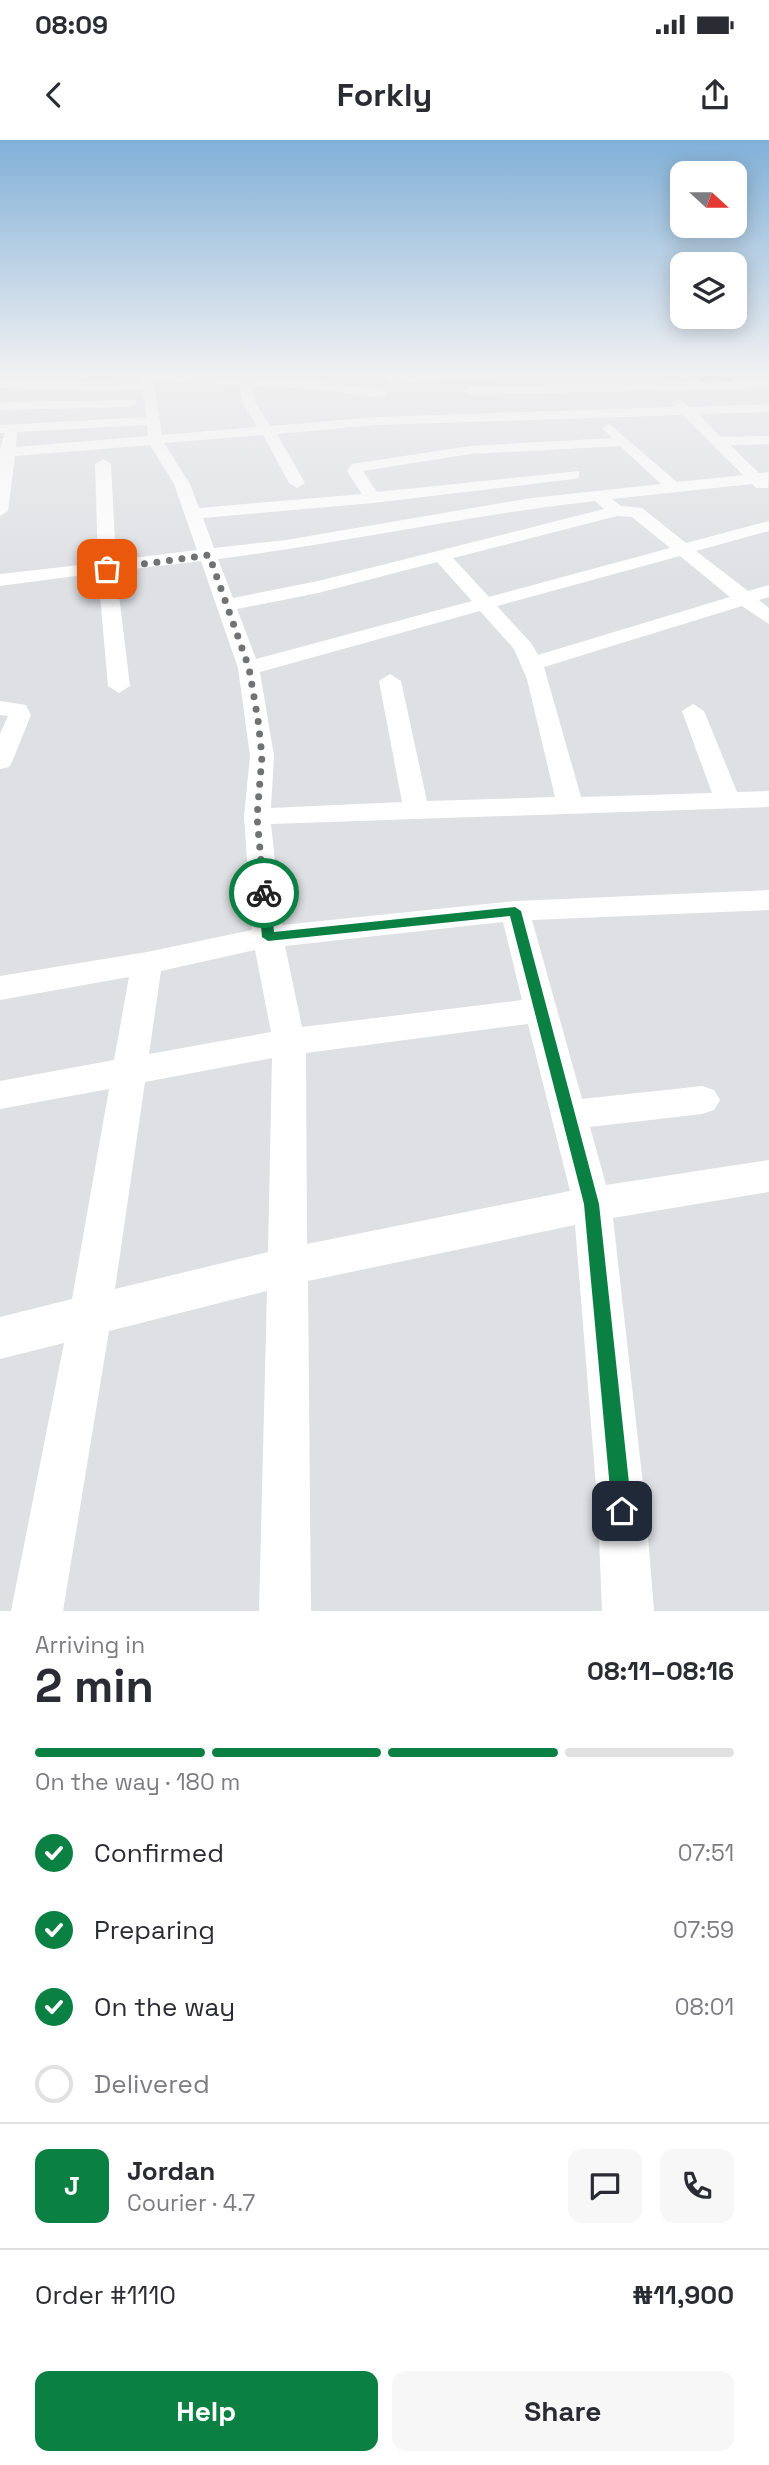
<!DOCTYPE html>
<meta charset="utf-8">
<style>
:root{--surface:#fff;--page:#f7f7f7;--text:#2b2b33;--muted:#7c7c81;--line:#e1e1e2;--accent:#0b8043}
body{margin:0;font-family:"Space Grotesk",sans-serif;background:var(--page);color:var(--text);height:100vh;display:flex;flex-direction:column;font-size:26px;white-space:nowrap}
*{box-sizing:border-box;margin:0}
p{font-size:23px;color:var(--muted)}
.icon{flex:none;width:38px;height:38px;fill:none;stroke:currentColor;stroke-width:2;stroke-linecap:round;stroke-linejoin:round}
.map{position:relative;height:1471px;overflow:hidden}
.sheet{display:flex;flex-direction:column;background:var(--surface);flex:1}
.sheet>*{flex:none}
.needle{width:46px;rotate:111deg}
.controls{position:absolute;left:670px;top:21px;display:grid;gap:14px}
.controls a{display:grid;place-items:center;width:77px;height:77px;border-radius:14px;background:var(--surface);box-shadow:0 4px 18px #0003;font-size:35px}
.pin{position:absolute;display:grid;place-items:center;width:60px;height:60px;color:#fff;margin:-30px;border-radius:14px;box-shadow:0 4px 10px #0006}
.courier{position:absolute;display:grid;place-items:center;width:70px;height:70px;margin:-35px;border:5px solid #0b8043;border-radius:50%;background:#fff;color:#222;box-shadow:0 2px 9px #0007}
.overview em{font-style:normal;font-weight:700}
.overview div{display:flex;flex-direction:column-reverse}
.overview{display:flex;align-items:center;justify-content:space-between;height:119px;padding:0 35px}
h1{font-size:46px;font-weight:700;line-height:52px}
.bar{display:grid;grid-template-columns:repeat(4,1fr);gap:10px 7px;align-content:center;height:84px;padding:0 35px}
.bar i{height:9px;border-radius:5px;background:var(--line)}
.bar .selected{background:var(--accent)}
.bar p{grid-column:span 4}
.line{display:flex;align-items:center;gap:18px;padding:0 35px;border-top:2px solid var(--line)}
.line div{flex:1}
.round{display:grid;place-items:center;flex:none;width:74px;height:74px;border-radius:14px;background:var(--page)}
ol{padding:0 35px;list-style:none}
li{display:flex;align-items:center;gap:21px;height:77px}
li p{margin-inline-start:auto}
li .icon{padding:7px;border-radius:50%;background:var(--accent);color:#fff;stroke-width:4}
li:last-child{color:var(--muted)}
li i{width:38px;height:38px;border:4px solid var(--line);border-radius:50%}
.primary-button{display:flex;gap:14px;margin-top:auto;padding:14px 35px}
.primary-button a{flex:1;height:80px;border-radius:14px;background:var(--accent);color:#fff;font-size:28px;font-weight:700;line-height:80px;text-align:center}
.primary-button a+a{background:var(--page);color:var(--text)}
.status{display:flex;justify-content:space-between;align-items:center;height:49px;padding:0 35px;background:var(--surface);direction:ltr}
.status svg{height:19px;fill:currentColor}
header{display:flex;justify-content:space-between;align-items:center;height:91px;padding:0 35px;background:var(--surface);font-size:32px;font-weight:700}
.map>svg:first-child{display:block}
.building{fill:#bdbab8;stroke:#a09d9b;stroke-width:2}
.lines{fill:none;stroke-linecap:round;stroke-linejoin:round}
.minor{fill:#fff;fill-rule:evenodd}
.route{fill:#0b8043}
.done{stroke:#717273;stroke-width:7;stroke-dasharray:0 12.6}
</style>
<div class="status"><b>08:09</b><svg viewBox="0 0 49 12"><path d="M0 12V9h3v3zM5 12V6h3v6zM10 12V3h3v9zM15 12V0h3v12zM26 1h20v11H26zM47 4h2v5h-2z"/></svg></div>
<header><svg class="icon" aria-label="back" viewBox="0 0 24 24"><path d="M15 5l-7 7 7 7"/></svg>Forkly<svg class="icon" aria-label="share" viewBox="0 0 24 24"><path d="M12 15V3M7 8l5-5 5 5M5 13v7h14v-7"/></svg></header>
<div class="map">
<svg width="769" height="1471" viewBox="0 0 769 1471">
<rect width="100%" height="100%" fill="#dfe0e3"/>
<path class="building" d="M 706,234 L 724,234 L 734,245 L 704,242 L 701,239 L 709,238 Z"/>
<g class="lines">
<path class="minor" d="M 141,234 L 241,238 L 242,234 L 254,234 L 253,238 L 316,241 L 383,250 L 389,254 L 383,258 L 316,249 L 252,246 L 255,262 L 271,286 L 376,277 L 676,267 L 672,263 L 679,259 L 690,267 L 769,264 L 769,272 L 698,274 L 721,297 L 769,296 L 769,304 L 730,305 L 759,333 L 769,332 L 768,348 L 756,348 L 752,344 L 612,359 L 621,366 L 642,368 L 686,403 L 769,381 L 769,391 L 696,411 L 748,451 L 769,445 L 769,457 L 759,460 L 769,468 L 769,484 L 742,466 L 544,527 L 581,657 L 712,653 L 682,571 L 693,564 L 704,571 L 737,652 L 769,651 L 769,667 L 271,684 L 282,785 L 515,761 L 769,750 L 769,770 L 532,780 L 582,959 L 702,946 L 714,950 L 720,960 L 714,970 L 702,974 L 590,987 L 606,1045 L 769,1020 L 769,1052 L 613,1078 L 646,1371 L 654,1471 L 602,1471 L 598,1371 L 575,1085 L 308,1141 L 311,1471 L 259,1471 L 267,1151 L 109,1191 L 63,1471 L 11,1471 L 64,1203 L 0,1219 L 0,1177 L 72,1159 L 109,949 L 0,969 L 0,941 L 114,920 L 129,837 L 0,860 L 0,836 L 147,812 L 252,790 L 244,677 L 250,616 L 238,528 L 201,421 L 116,431 L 130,546 L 119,553 L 108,546 L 98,433 L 0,446 L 0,434 L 98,423 L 95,324 L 103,319 L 111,324 L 116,420 L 197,410 L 174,344 L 150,305 L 15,316 L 8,371 L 0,376 L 0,309 L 5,293 L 0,293 L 0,285 L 146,277 L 143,251 L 0,248 L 0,240 L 142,243 ZM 154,241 L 239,245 L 242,262 L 257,287 L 162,295 ZM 683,275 L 743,335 L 677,342 L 609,284 L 602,288 L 612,298 L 470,306 L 352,324 L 347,331 L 362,354 L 199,368 L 190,344 L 164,303 L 263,295 L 289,343 L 297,348 L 305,343 L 277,294 L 376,285 ZM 147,285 L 148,296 L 16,307 L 17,292 ZM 620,306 L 661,344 L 531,358 L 286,400 L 214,408 L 203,378 L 373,363 L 574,339 L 579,337 L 579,331 L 377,352 L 363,331 L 470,314 ZM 595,361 L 604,369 L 318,441 L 233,458 L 218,419 C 345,403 469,375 595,361 ZM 617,376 L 632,377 L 670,408 L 489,457 L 453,418 ZM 680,416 L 730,457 L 538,515 L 531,503 L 497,466 ZM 437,422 L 472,461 L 256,519 L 237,469 L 318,453 ZM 480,471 L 514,509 L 527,539 L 555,657 L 427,661 L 401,541 L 390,534 L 379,541 L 402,662 L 271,668 L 274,616 L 260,532 ZM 503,782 L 522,860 L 302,887 L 285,806 ZM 255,810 L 271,892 L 149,914 L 161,831 ZM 528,884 L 570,1051 L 307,1104 L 306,913 ZM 272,918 L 268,1112 L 115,1149 L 145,942 Z
M 419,234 L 501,234 L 495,238 L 390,243 L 384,239 L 390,235 Z
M 769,240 L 769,248 L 469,255 L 463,251 L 469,247 Z
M 135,260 L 137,263 L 130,267 L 0,270 L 0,262 Z
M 0,561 L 26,565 L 31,575 L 12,622 L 9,627 L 0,629 L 0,594 L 8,576 L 0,575 Z"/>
</g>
<linearGradient id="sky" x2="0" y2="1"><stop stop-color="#81b0d7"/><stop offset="0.53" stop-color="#f1f1f2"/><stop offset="1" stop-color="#f1f1f2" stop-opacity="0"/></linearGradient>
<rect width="769" height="440" fill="url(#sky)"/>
<path class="route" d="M 264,749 L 270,753 L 274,792 L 515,767 L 521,771 L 599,1064 L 632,1371 L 629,1378 L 622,1381 L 615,1378 L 612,1371 L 584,1064 L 510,776 L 268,801 L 262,797 L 258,753 Z"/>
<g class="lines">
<path class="done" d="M 107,429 L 209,415 L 249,528 L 258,580 L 262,616 L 257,677 L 264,753"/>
</g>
</svg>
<div class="controls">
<a><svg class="needle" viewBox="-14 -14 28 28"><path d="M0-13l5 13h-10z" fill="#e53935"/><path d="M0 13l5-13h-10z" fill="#7c7c81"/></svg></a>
<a><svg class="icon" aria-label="layers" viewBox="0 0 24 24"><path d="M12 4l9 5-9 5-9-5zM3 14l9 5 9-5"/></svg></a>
</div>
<div class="pin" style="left:107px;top:429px;background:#ea580c"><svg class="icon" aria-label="bag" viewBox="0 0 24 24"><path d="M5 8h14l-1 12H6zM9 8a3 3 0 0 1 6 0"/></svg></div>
<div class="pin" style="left:622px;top:1371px;background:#1f2937"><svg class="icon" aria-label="home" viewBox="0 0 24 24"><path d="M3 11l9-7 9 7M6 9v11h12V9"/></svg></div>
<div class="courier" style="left:264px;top:753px"><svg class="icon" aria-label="bike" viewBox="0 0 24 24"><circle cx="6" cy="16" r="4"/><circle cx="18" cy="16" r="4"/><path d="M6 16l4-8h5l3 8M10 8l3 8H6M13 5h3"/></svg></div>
</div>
<section class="sheet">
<div class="overview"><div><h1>2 min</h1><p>Arriving in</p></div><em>08:11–08:16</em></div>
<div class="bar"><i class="selected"></i><i class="selected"></i><i class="selected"></i><i></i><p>On the way · 180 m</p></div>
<ol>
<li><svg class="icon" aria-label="check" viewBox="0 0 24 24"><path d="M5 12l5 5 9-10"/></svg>Confirmed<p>07:51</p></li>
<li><svg class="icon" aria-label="check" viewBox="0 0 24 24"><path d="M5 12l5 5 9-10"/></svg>Preparing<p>07:59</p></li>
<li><svg class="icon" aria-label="check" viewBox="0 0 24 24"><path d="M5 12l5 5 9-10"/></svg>On the way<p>08:01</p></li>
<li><i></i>Delivered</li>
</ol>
<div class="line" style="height:126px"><b class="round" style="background:var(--accent);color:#fff">J</b><div><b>Jordan</b><p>Courier · 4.7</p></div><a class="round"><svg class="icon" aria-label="chat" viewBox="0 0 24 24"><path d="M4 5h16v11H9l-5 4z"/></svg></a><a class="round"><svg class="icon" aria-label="phone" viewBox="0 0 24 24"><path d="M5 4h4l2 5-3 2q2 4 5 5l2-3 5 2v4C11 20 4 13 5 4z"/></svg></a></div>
<div class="line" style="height:91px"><div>Order #1110</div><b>₦11,900</b></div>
<div class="primary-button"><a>Help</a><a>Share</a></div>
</section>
